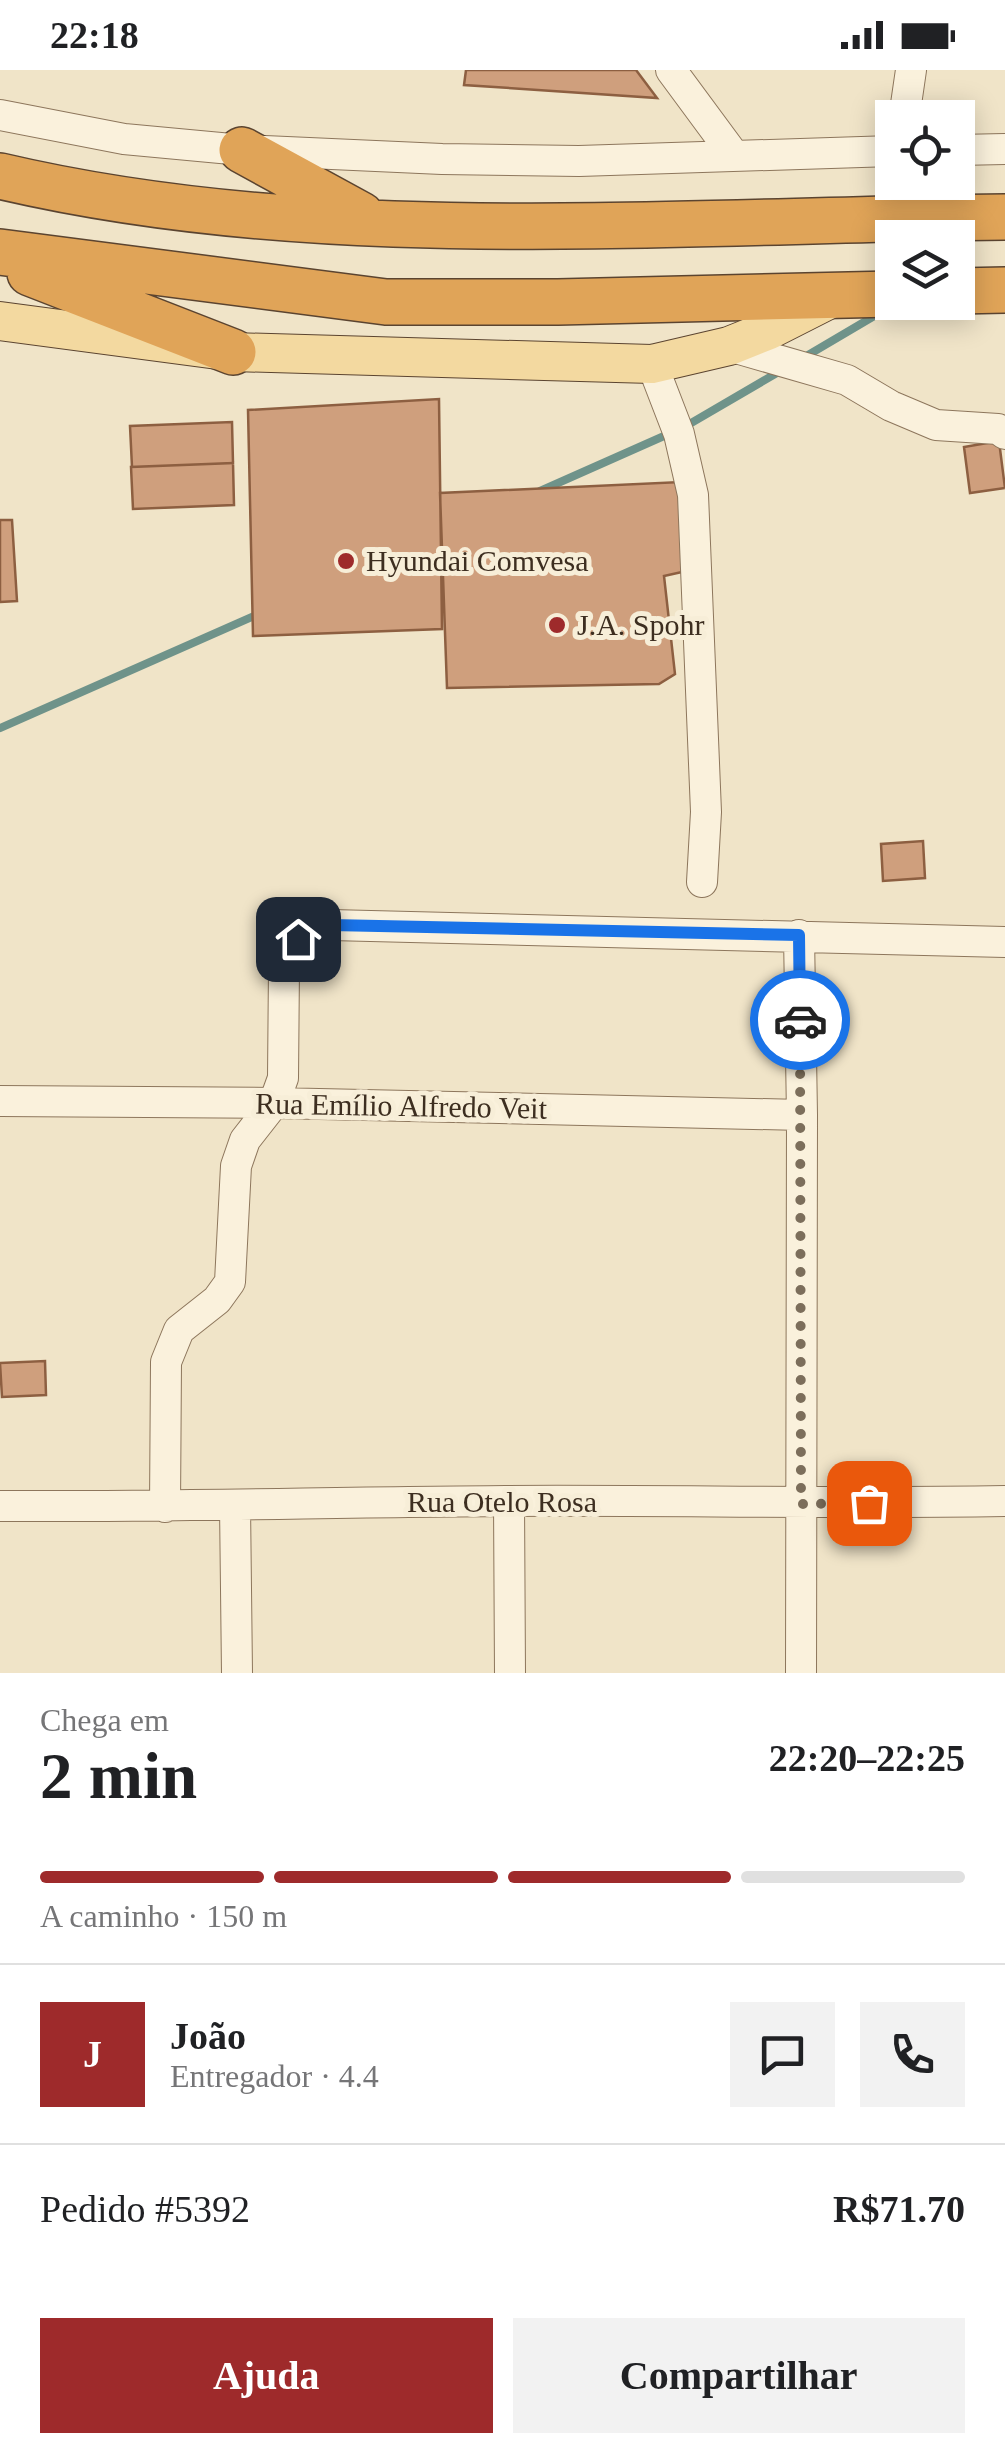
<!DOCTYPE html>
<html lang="pt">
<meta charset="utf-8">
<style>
:root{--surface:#fff;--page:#f2f2f2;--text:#202124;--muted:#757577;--line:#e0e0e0;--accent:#9e2a2b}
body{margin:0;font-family:Georgia,serif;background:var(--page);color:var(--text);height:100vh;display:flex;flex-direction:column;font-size:38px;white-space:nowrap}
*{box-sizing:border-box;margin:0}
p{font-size:32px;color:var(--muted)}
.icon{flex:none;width:55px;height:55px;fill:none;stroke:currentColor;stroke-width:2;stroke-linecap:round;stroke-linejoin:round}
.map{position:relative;height:1603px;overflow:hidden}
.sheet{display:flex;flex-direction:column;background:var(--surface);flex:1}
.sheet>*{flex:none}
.buttons{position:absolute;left:875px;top:30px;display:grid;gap:20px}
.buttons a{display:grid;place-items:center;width:100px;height:100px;border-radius:0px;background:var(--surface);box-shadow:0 5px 25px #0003;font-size:50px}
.pin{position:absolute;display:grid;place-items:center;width:85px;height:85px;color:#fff;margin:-42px;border-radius:20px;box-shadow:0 5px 15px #0006}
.courier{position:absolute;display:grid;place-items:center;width:100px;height:100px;margin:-50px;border:8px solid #1a73e8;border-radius:50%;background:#fff;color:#222;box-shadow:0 2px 12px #0007}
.head em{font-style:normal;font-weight:700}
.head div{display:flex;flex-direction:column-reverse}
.head{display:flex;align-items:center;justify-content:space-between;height:170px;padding:0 40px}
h1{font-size:65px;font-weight:700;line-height:75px}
.bar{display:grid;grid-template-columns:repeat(4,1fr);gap:15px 10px;align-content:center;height:120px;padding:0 40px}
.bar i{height:12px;border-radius:8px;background:var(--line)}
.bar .on{background:var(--accent)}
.bar p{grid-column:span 4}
.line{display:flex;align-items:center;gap:25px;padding:0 40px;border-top:2px solid var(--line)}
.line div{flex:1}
.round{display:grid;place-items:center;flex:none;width:105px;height:105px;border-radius:0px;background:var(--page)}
.primary-button{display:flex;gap:20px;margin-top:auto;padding:20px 40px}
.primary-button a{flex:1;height:115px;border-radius:0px;background:var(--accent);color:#fff;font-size:40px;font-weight:700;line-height:115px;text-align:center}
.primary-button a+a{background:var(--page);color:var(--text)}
.status{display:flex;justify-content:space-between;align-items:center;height:70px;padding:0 50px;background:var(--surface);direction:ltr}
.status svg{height:28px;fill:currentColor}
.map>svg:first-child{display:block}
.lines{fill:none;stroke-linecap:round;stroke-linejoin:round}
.stream{stroke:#6f938a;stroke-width:8}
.building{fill:#cf9f7d;stroke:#8d5f41;stroke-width:2.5}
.minor-casing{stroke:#8d765c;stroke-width:32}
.major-casing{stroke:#5b4430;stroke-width:40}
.highway-casing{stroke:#5b4430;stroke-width:48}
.minor{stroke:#faf1dc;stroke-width:30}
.major{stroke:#f3d9a0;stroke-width:38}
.highway{stroke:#e0a458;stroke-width:45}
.done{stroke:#7c6e5b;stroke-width:10;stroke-dasharray:0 18}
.route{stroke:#1a73e8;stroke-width:12}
.poi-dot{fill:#9e2a2b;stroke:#f7eed8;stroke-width:4}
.labels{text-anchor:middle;stroke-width:10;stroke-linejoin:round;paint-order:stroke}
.poi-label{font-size:30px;fill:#3d2e20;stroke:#f7eed8;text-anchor:start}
.street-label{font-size:30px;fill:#3d2e20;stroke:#f7eed8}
</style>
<div class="status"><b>22:18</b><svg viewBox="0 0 49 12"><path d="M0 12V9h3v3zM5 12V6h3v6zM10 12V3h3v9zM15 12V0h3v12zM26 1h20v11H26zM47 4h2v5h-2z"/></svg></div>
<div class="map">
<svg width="1005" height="1603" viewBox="0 0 1005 1603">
<rect width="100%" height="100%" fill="#f0e4c8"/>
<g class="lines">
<path class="stream" d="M 803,288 L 881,242
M 686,356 L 782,300
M 540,421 L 673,362
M 0,658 L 261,543"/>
</g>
<path class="building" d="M 466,0 L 636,0 L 657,28 L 464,15 Z
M 439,329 L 442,559 L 253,566 L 248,340 Z
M 232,352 L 233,393 L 132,397 L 130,356 Z
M 999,371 L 1005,418 L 970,423 L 964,377 Z
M 233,393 L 234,435 L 133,439 L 131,397 Z
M 681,412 L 682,502 L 664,506 L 675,604 L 659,614 L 447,618 L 440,423 Z
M 0,450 L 12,450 L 17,531 L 0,532 Z
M 923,771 L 925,808 L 883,811 L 881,774 Z
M 45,1291 L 46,1325 L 2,1327 L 0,1293 Z"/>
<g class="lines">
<g class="minor-casing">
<path id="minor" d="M 671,0 L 733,84
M 0,45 L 124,69 L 242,80 L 442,89 L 579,91 L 892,81
M 904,48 L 911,0
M 958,80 L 1005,79
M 729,276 L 847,310 L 891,336 L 936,355 L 998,359 L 1005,364
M 652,294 L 679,364 L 693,425 L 706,742 L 702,812
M 799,865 L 802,1045 L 801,1603
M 0,1031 L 274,1033 L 802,1045
M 509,1431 L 510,1603
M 235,1435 L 237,1603
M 0,1436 C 169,1437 337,1432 506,1431 C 673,1430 839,1434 1005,1431
M 165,1437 L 166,1292 L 179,1260 L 217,1230 L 230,1212 L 236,1096 L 245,1070 L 274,1033 L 283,1008 L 284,897 L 297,869 L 331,855 L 1005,872"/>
</g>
<g class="major-casing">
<path id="major" d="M 0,251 L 233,282 L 652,294 L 729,276 L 769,260 L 836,226"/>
</g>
<g class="highway-casing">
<path id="highway" d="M 242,80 L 361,145
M 0,106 C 323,182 675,150 1005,147
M 0,182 L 386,232 L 558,232 L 892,224
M 30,203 L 233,282
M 958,221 L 1005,220"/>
</g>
<use href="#minor" class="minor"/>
<use href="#major" class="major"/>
<use href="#highway" class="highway"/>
</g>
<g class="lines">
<path class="done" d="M 800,950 L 801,1434 L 869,1433"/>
<path class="route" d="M 298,869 L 331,855 L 799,865 L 800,950"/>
</g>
<g class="poi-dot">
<circle cx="346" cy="491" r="10"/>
<circle cx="557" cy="555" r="10"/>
</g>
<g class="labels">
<g class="poi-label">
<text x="366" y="501">Hyundai Comvesa</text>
<text x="577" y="565">J.A. Spohr</text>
</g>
<g class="street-label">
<text transform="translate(401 1036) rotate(1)" y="10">Rua Emílio Alfredo Veit</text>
<text x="502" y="1442">Rua Otelo Rosa</text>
</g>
</g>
</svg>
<div class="buttons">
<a><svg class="icon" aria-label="locate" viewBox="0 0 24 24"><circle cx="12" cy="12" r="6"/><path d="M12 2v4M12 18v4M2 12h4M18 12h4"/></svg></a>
<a><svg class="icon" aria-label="layers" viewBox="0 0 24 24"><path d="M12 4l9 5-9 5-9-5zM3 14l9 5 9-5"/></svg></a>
</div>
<div class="pin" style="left:869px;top:1433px;background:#ea580c"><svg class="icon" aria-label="bag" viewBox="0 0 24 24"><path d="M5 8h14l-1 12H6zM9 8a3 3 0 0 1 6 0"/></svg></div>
<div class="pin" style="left:298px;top:869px;background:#1f2937"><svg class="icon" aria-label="home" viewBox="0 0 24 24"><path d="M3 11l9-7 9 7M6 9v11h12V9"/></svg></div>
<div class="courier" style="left:800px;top:950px"><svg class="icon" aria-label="car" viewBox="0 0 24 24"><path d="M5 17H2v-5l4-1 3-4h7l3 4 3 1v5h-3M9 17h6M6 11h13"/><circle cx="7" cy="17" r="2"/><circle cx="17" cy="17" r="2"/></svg></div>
</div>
<section class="sheet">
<div class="head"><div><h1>2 min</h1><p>Chega em</p></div><em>22:20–22:25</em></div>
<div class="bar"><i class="on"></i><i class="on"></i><i class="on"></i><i></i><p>A caminho · 150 m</p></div>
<div class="line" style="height:180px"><b class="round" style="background:var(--accent);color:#fff">J</b><div><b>João</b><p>Entregador · 4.4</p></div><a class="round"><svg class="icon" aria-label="chat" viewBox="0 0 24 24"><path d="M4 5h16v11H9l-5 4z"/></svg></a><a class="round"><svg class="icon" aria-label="phone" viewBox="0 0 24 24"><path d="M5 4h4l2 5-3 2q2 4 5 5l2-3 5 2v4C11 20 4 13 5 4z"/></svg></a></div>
<div class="line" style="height:130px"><div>Pedido #5392</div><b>R$71.70</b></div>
<div class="primary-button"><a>Ajuda</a><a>Compartilhar</a></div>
</section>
